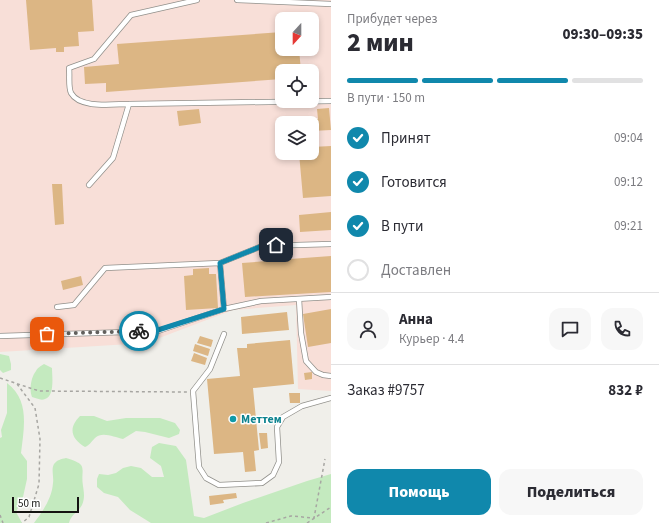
<!DOCTYPE html>
<html lang="ru">
<meta charset="utf-8">
<style>
:root{--surface:#fff;--page:#f7f7f7;--text:#2b2b33;--muted:#7c7c81;--line:#e1e1e2;--accent:#1088ac}
body{margin:0;font-family:"Source Sans 3",sans-serif;background:var(--page);color:var(--text);height:100vh;display:flex;flex-direction:column;font-size:15px;white-space:nowrap}
*{box-sizing:border-box;margin:0}
p{font-size:13px;color:var(--muted)}
.icon{flex:none;width:22px;height:22px;fill:none;stroke:currentColor;stroke-width:2;stroke-linecap:round;stroke-linejoin:round}
.map{position:relative;flex:1;overflow:hidden}
.panel{display:flex;flex-direction:column;background:var(--surface);width:328px}
.panel>*{flex:none}
.needle{width:26px;rotate:201deg}
.controls{position:absolute;left:275px;top:12px;display:grid;gap:8px}
.controls a{display:grid;place-items:center;width:44px;height:44px;border-radius:8px;background:var(--surface);box-shadow:0 2px 6px #0003;font-size:20px}
.scale{position:absolute;left:12px;bottom:10px;width:67px;box-sizing:border-box;padding-left:4px;border:2px solid #141311;border-top:0;font-size:11px;line-height:14px;white-space:nowrap;color:#141311;-webkit-text-stroke:3px #fff;paint-order:stroke}
.pin{position:absolute;display:grid;place-items:center;width:34px;height:34px;color:#fff;margin:-17px;border-radius:8px;box-shadow:0 2px 6px #0006}
.courier{position:absolute;display:grid;place-items:center;width:40px;height:40px;margin:-20px;border:3px solid #1088ac;border-radius:50%;background:#fff;color:#222;box-shadow:0 1px 5px #0007}
.headline em{font-style:normal;font-weight:800}
.headline div{display:flex;flex-direction:column-reverse}
.headline{display:flex;align-items:center;justify-content:space-between;height:68px;padding:0 16px}
h1{font-size:26px;font-weight:800;line-height:30px}
.bar{display:grid;grid-template-columns:repeat(4,1fr);gap:6px 4px;align-content:center;height:48px;padding:0 16px}
.bar i{height:5px;border-radius:3px;background:var(--line)}
.bar .on{background:var(--accent)}
.bar p{grid-column:span 4}
.line{display:flex;align-items:center;gap:10px;padding:0 16px;border-top:1px solid var(--line)}
.line div{flex:1}
.round{display:grid;place-items:center;flex:none;width:42px;height:42px;border-radius:12px;background:var(--page)}
ol{padding:0 16px;list-style:none}
li{display:flex;align-items:center;gap:12px;height:44px}
li p{margin-inline-start:auto}
li .icon{padding:4px;border-radius:50%;background:var(--accent);color:#fff;stroke-width:4}
li:last-child{color:var(--muted)}
li i{width:22px;height:22px;border:2px solid var(--line);border-radius:50%}
.primary-button{display:flex;gap:8px;margin-top:auto;padding:8px 16px}
.primary-button a{flex:1;height:46px;border-radius:12px;background:var(--accent);color:#fff;font-size:16px;font-weight:800;line-height:46px;text-align:center}
.primary-button a+a{background:var(--page);color:var(--text)}
main{display:flex;flex:1;min-height:0}
.map>svg:first-child{display:block}
.industrial{fill:#f8dfd8;fill-rule:evenodd}
.green{fill:#c4eabf}
.building{fill:#dcb684}
.lines{fill:none;stroke-linecap:round;stroke-linejoin:round}
.lane-casing{stroke:#91908b;stroke-width:6}
.path{stroke:#a7a6a2;stroke-width:1.5;stroke-dasharray:3 3;stroke-linecap:butt}
.lane{stroke:#fff;stroke-width:4.5}
.done{stroke:#61605d;stroke-width:4;stroke-dasharray:0 7.2}
.route{stroke:#1088ac;stroke-width:5}
.culture-dot{fill:#0f9aa8;stroke:#fff;stroke-width:1.5}
.labels{text-anchor:middle;stroke-width:3;stroke-linejoin:round;paint-order:stroke}
.culture-label{font-size:12px;font-weight:bold;fill:#0d838f;stroke:#fff;text-anchor:start}
</style>
<main>
<div class="map">
<svg width="331" height="523" viewBox="0 0 331 523">
<rect width="100%" height="100%" fill="#f0efea"/>
<path class="industrial" d="M 0,0 L 331,0 L 331,391 L 298,389 L 296,305 L 233,310 L 146,343 L 0,352 ZM 282,19 L 312,19 L 312,49 L 282,49 ZM 282,71 L 312,71 L 312,101 L 282,101 ZM 282,123 L 312,123 L 312,153 L 282,153 Z"/>
<path class="green" d="M 0,354 L 9,356 L 11,364 L 11,370 L 3,373 L 0,370 Z
M 44,364 L 52,368 C 52,376 55,396 45,399 C 41,401 36,398 32,397 C 29,390 31,377 36,371 C 37,368 41,366 44,364 Z
M 7,383 C 30,400 24,428 21,453 L 27,461 L 27,479 L 23,497 L 16,512 L 22,523 L 0,523 L 0,438 L 2,437 L 1,430 L 7,413 Z
M 80,416 L 94,416 L 107,421 L 126,418 L 160,418 L 175,423 L 180,430 L 179,434 L 169,438 L 145,432 L 136,431 L 123,439 C 114,437 102,431 95,438 C 91,442 90,445 85,447 C 71,439 68,428 80,416 Z
M 159,443 L 176,446 L 186,460 L 194,516 L 204,518 L 243,503 L 307,481 L 331,474 L 331,523 L 151,523 L 130,510 L 118,497 L 104,493 L 97,487 L 97,479 L 99,474 L 108,475 L 116,473 L 123,468 L 131,466 L 141,468 L 152,477 L 164,477 L 161,466 L 150,458 L 152,447 Z
M 66,458 C 90,465 80,468 83,486 C 84,493 85,498 82,505 C 78,512 71,515 69,523 L 34,523 C 43,511 52,498 53,483 C 54,477 51,469 54,464 C 57,460 61,459 66,458 Z"/>
<path class="building" d="M 26,0 L 92,0 L 94,31 L 78,32 L 79,46 L 64,47 L 64,52 L 56,52 L 56,48 L 30,50 Z
M 282,32 L 282,49 L 299,49 L 301,71 L 282,71 L 282,79 L 106,92 L 106,83 L 85,84 L 84,67 L 119,64 L 117,44 Z
M 329,108 L 331,130 L 312,131 L 312,123 L 306,123 L 306,119 L 318,119 L 317,109 Z
M 199,109 L 201,123 L 179,126 L 177,111 Z
M 331,146 L 331,196 L 303,198 L 299,153 L 312,153 L 312,147 Z
M 52,184 L 62,184 L 64,224 L 55,225 Z
M 331,212 L 331,230 L 300,232 L 299,215 Z
M 289,248 L 290,259 L 331,256 L 331,292 L 245,297 L 242,263 L 267,261 L 267,249 Z
M 209,268 L 209,274 L 216,274 L 218,308 L 186,310 L 184,276 L 193,275 L 193,269 Z
M 81,276 L 83,285 L 63,290 L 61,281 Z
M 331,309 L 331,343 L 308,347 L 303,314 Z
M 287,312 L 289,330 L 242,334 L 241,317 Z
M 200,336 L 213,340 L 211,347 L 197,343 Z
M 290,340 L 294,384 L 253,388 L 259,450 L 254,451 L 256,471 L 245,472 L 243,452 L 214,454 L 207,379 L 240,376 L 237,348 L 247,348 L 247,344 Z
M 195,344 L 210,349 L 208,356 L 193,351 Z
M 194,353 L 207,358 L 205,365 L 191,361 Z
M 312,372 L 312,379 L 305,380 L 304,373 Z
M 289,393 L 300,393 L 300,403 L 290,403 Z
M 259,433 L 267,433 L 268,448 L 261,449 Z
M 236,493 L 237,498 L 223,500 L 224,503 L 210,505 L 209,496 Z"/>
<g class="lines">
<g class="lane-casing">
<path id="lane" d="M 237,0 L 331,4
M 129,104 C 113,104 80,109 71,93 C 68,87 70,75 69,68 L 94,59 L 131,15 L 197,0
M 89,185 L 113,158 L 129,104 L 331,101
M 299,299 L 301,333 L 306,361 L 316,372 L 323,375 L 331,376
M 57,307 L 74,305 L 105,268 L 220,263 L 262,246 L 331,244
M 224,309 L 261,301 L 331,297
M 224,334 L 210,369 L 193,391 L 199,467 L 206,478 L 219,485 L 262,483 L 273,475 L 279,462 L 277,427 L 283,417 L 302,406 L 331,398
M 0,336 L 158,331 L 224,309 L 220,263"/>
</g>
<path class="path" d="M 0,378 L 39,391 L 187,392
M 17,384 L 35,408 L 40,439 L 39,484 L 29,517 L 22,523
M 0,515 L 3,523
M 266,523 L 291,516 L 314,518 L 325,459
M 307,523 L 331,507"/>
<use href="#lane" class="lane"/>
</g>
<g class="lines">
<path class="done" d="M 47,334 L 139,331"/>
<path class="route" d="M 139,331 L 158,330 L 224,309 L 220,263 L 262,246 L 276,245"/>
</g>
<circle class="culture-dot" cx="233" cy="419" r="4"/>
<g class="labels">
<g class="culture-label">
<text x="241" y="423">Меттем</text>
</g>
</g>
</svg>
<div class="controls">
<a><svg class="needle" viewBox="-14 -14 28 28"><path d="M0-13l5 13h-10z" fill="#e53935"/><path d="M0 13l5-13h-10z" fill="#7c7c81"/></svg></a>
<a><svg class="icon" aria-label="locate" viewBox="0 0 24 24"><circle cx="12" cy="12" r="6"/><path d="M12 2v4M12 18v4M2 12h4M18 12h4"/></svg></a>
<a><svg class="icon" aria-label="layers" viewBox="0 0 24 24"><path d="M12 4l9 5-9 5-9-5zM3 14l9 5 9-5"/></svg></a>
</div>
<div class="scale">50 m</div>
<div class="pin" style="left:47px;top:334px;background:#ea580c"><svg class="icon" aria-label="bag" viewBox="0 0 24 24"><path d="M5 8h14l-1 12H6zM9 8a3 3 0 0 1 6 0"/></svg></div>
<div class="pin" style="left:276px;top:245px;background:#1f2937"><svg class="icon" aria-label="home" viewBox="0 0 24 24"><path d="M3 11l9-7 9 7M6 9v11h12V9"/></svg></div>
<div class="courier" style="left:139px;top:331px"><svg class="icon" aria-label="bike" viewBox="0 0 24 24"><circle cx="6" cy="16" r="4"/><circle cx="18" cy="16" r="4"/><path d="M6 16l4-8h5l3 8M10 8l3 8H6M13 5h3"/></svg></div>
</div>
<section class="panel">
<div class="headline"><div><h1>2 мин</h1><p>Прибудет через</p></div><em>09:30–09:35</em></div>
<div class="bar"><i class="on"></i><i class="on"></i><i class="on"></i><i></i><p>В пути · 150 m</p></div>
<ol>
<li><svg class="icon" aria-label="check" viewBox="0 0 24 24"><path d="M5 12l5 5 9-10"/></svg>Принят<p>09:04</p></li>
<li><svg class="icon" aria-label="check" viewBox="0 0 24 24"><path d="M5 12l5 5 9-10"/></svg>Готовится<p>09:12</p></li>
<li><svg class="icon" aria-label="check" viewBox="0 0 24 24"><path d="M5 12l5 5 9-10"/></svg>В пути<p>09:21</p></li>
<li><i></i>Доставлен</li>
</ol>
<div class="line" style="height:72px"><a class="round"><svg class="icon" aria-label="person" viewBox="0 0 24 24"><circle cx="12" cy="8" r="4"/><path d="M4 21q1-7 8-7t8 7"/></svg></a><div><b>Анна</b><p>Курьер · 4.4</p></div><a class="round"><svg class="icon" aria-label="chat" viewBox="0 0 24 24"><path d="M4 5h16v11H9l-5 4z"/></svg></a><a class="round"><svg class="icon" aria-label="phone" viewBox="0 0 24 24"><path d="M5 4h4l2 5-3 2q2 4 5 5l2-3 5 2v4C11 20 4 13 5 4z"/></svg></a></div>
<div class="line" style="height:52px"><div>Заказ #9757</div><b>832 ₽</b></div>
<div class="primary-button"><a>Помощь</a><a>Поделиться</a></div>
</section>
</main>
